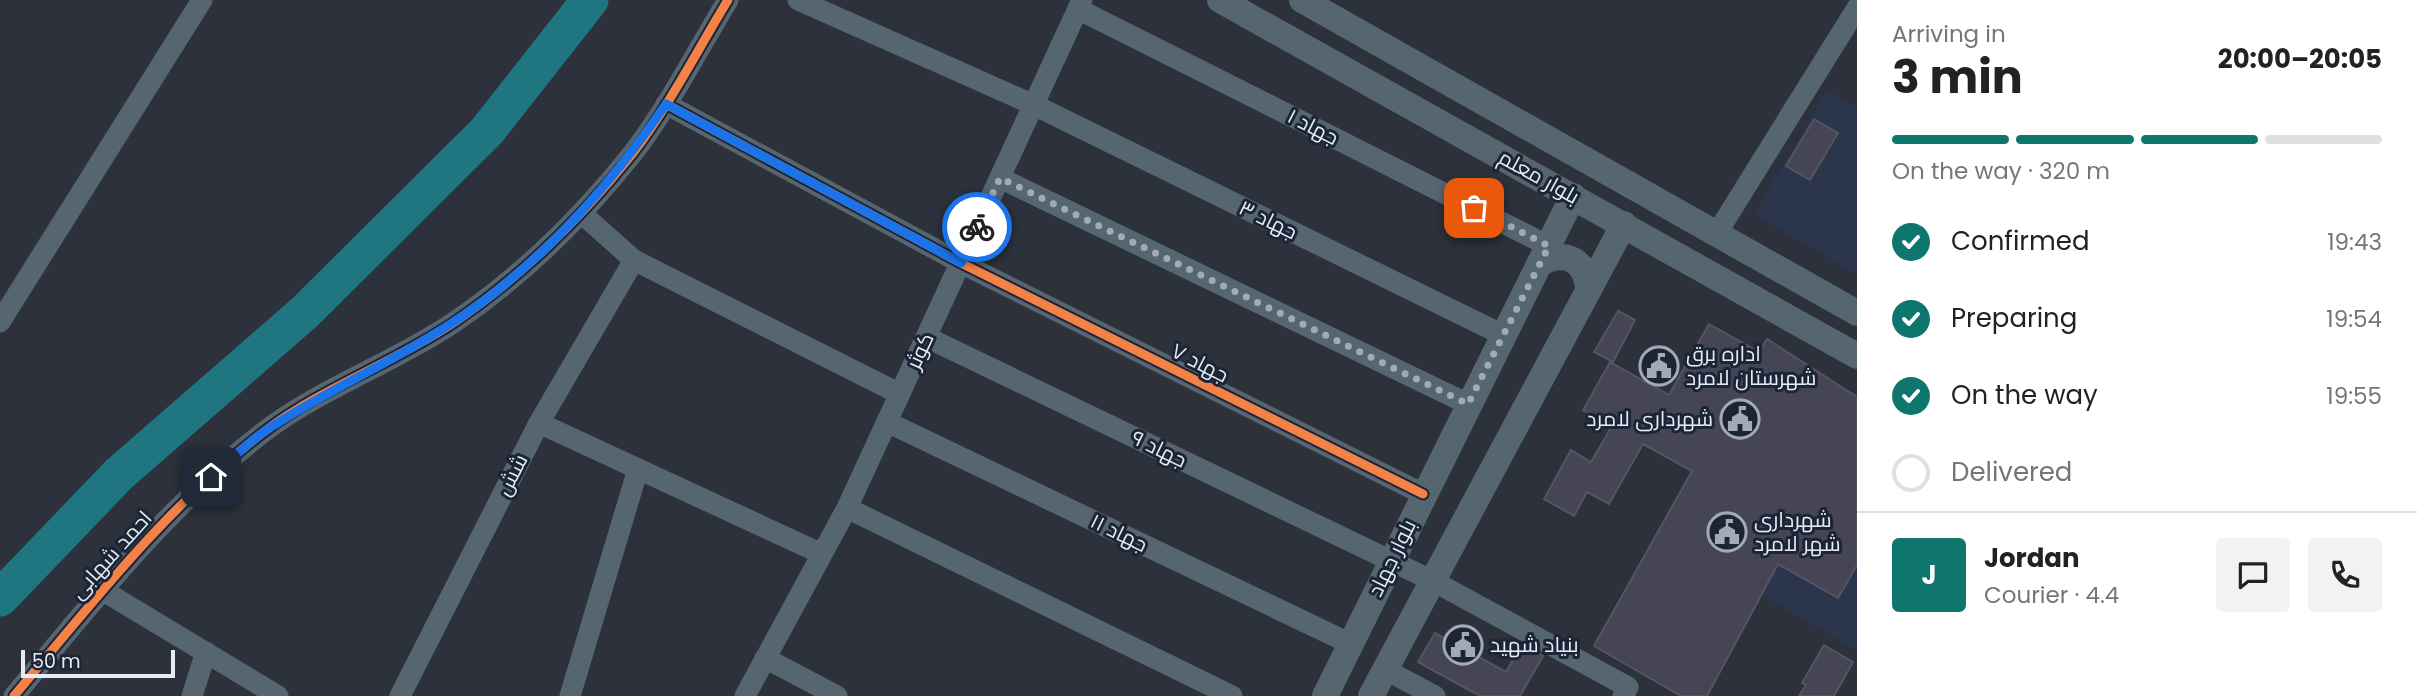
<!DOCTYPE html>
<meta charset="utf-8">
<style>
:root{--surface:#fff;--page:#f2f2f2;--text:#222;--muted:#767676;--line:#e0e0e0;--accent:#0f766e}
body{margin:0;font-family:Poppins,Cairo,sans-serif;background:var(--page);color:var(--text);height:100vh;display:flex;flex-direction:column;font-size:26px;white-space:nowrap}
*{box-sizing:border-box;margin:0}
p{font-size:23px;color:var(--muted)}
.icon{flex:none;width:38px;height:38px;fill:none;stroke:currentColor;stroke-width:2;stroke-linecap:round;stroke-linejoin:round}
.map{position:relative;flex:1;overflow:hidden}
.drawer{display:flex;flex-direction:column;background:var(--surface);width:560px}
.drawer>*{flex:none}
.scale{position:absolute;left:21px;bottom:18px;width:154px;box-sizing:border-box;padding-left:7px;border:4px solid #e5ebf7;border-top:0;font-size:19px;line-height:24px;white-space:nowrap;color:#e5ebf7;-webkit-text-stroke:5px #1c2536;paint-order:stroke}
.pin{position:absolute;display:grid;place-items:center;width:60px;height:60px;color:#fff;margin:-30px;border-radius:14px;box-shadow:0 4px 10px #0006}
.courier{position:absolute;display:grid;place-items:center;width:70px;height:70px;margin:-35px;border:5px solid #1a73e8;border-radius:50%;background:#fff;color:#222;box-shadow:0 2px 9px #0007}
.overview em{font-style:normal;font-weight:700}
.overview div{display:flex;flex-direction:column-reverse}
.overview{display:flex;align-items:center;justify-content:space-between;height:119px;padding:0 35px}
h1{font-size:46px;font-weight:700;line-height:52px}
.bar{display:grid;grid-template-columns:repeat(4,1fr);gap:10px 7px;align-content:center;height:84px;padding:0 35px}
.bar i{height:9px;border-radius:5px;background:var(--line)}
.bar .on{background:var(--accent)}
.bar p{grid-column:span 4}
.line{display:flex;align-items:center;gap:18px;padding:0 35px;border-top:2px solid var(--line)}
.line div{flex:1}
.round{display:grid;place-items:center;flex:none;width:74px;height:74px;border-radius:7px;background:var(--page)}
ol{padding:0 35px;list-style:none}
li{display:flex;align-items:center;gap:21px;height:77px}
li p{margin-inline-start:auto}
li .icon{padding:7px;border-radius:50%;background:var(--accent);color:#fff;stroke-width:4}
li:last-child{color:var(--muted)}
li i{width:38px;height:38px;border:4px solid var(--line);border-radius:50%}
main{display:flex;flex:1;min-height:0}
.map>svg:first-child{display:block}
.built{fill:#2b354b}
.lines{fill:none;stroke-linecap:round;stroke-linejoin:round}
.river{stroke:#207680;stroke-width:37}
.building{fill:#464556;stroke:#54555f;stroke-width:2}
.minor{stroke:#566670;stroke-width:21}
.tertiary{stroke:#566670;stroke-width:26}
.cycleway-casing{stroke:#1c2536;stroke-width:13}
.cycleway{stroke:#f48246;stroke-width:9}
.done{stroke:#a4aab5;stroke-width:7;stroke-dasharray:0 12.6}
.route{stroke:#1a73e8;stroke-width:9}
.labels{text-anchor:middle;stroke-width:6;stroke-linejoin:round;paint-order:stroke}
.street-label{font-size:21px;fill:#e5ebf7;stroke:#1c2536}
.poi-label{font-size:21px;fill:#e5ebf7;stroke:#1c2536;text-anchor:start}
</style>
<main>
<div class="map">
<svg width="1857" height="696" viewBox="0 0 1857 696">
<rect width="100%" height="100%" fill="#2c313b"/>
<path class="built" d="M 1827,90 L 1857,108 L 1857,275 L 1754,214 Z
M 1857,418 L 1857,651 L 1760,594 Z"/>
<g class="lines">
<path class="river" d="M 0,598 L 119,474 L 305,312 L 487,131 L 590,0"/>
</g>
<path class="building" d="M 1814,119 L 1838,133 L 1810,180 L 1786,166 Z
M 1618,311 L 1635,320 L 1613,362 L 1594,352 Z
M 1709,324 L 1759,352 L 1767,339 L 1857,397 L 1857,565 L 1838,598 L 1778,564 L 1707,696 L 1681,696 L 1594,646 L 1692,471 L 1643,444 L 1609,504 L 1587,492 L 1574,516 L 1544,499 L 1571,450 L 1591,462 L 1612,426 L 1583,410 L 1610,362 L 1669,395 Z
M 1435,633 L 1506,672 L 1522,644 L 1543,656 L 1520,696 L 1480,696 L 1418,662 Z
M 1824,645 L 1853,662 L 1834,696 L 1799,696 L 1806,685 L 1802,683 Z"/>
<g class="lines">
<path class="minor" d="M 798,0 L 1034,105 L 1503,335
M 1078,9 L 1549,246
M 666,104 L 961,263 L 1423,494
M 1000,178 L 1468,404
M 581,213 L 634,260 L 900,394
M 1717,233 L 1857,8
M 0,322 L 202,0
M 926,337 L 1433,581 L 1628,687 L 1623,696
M 887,422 L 1351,644
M 539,423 L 822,554
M 847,508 L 1232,696
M 102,590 L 278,696
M 765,658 L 837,696
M 1386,670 L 1435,696
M 14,696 C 92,603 168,505 265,431 C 322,388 393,363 453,323 C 521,277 582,217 633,153 C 669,106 697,51 728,0
M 192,696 L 206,652
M 400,696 L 539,423 L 634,260
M 570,696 L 638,469
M 745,696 L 847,508 L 1082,0"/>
<path class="tertiary" d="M 1220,0 L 1857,356
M 1302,0 L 1857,313
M 1539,264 C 1565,249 1587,260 1588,290
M 1325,696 L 1573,196
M 1371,696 L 1624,224"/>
<g class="cycleway-casing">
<path id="cycleway" d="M 666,104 L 961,263 L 1423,494
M 14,696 C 92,603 168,505 265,431 C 322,388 393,363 453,323 C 521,277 582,217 633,153 C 669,106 697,51 728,0"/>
</g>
<use href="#cycleway" class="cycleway"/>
</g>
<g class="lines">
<path class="done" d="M 977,227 L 1000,178 L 1468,404 L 1549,246 L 1474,208"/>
<path class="route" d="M 211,477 C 230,461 248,442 268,429 C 327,390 393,362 452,323 C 538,267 608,189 666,104 L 961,263 L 977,227"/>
</g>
<defs>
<g id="civic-ring" transform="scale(2.0125)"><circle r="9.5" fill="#1c2536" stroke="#a4aab5" stroke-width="1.5"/><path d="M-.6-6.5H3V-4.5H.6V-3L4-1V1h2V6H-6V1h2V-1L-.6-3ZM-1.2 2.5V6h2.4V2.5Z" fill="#a4aab5"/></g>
</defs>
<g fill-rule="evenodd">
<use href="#civic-ring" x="1659" y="366"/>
<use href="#civic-ring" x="1740" y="419"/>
<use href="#civic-ring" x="1727" y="532"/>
<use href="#civic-ring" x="1463" y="645"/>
</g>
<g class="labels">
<g class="street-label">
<text transform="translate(1313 127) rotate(27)" y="7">جهاد ۱</text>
<text transform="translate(1539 177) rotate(29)" y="7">بلوار معلم</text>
<text transform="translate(1268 220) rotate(26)" y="7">جهاد ۳</text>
<text transform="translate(920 351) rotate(-65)" y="7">کوثر</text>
<text transform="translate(1200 363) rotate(27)" y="7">جهاد ۷</text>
<text transform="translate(1159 449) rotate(26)" y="7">جهاد ۹</text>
<text transform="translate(512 475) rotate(-63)" y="7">شش</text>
<text transform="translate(1119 533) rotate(26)" y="7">جهاد ۱۱</text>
<text transform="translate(111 555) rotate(-48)" y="7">احمد شهابی</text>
<text transform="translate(1392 558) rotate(-64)" y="7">بلوار جهاد</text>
</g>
<g class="poi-label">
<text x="1686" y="361">اداره برق<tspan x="1686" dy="24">شهرستان لامرد</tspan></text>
<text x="1713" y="426" text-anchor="end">شهرداری لامرد</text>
<text x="1754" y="527">شهرداری<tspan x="1754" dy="24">شهر لامرد</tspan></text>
<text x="1490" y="652">بنیاد شهید</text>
</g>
</g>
</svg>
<div class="scale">50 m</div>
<div class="pin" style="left:1474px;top:208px;background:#ea580c"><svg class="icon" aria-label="bag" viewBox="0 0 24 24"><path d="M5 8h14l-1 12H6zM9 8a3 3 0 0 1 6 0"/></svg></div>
<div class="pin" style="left:211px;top:477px;background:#1f2937"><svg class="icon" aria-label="home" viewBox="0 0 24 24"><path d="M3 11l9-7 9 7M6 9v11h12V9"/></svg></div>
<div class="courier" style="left:977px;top:227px"><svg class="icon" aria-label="bike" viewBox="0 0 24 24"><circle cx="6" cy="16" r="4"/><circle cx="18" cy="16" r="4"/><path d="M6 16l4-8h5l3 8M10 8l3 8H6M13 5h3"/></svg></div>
</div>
<section class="drawer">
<div class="overview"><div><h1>3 min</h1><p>Arriving in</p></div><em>20:00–20:05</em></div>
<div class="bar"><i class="on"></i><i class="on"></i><i class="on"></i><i></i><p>On the way · 320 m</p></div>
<ol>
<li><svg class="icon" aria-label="check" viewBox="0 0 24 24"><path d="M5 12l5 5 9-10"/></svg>Confirmed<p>19:43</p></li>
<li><svg class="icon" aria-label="check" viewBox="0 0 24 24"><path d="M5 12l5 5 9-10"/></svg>Preparing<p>19:54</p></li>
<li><svg class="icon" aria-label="check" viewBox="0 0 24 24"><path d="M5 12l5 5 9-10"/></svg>On the way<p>19:55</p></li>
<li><i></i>Delivered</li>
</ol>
<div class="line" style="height:126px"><b class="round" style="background:var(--accent);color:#fff">J</b><div><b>Jordan</b><p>Courier · 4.4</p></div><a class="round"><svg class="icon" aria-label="chat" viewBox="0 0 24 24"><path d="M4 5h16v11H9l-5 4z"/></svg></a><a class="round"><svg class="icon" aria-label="phone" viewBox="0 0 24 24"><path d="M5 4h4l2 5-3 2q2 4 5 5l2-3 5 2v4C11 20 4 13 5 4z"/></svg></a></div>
</section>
</main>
